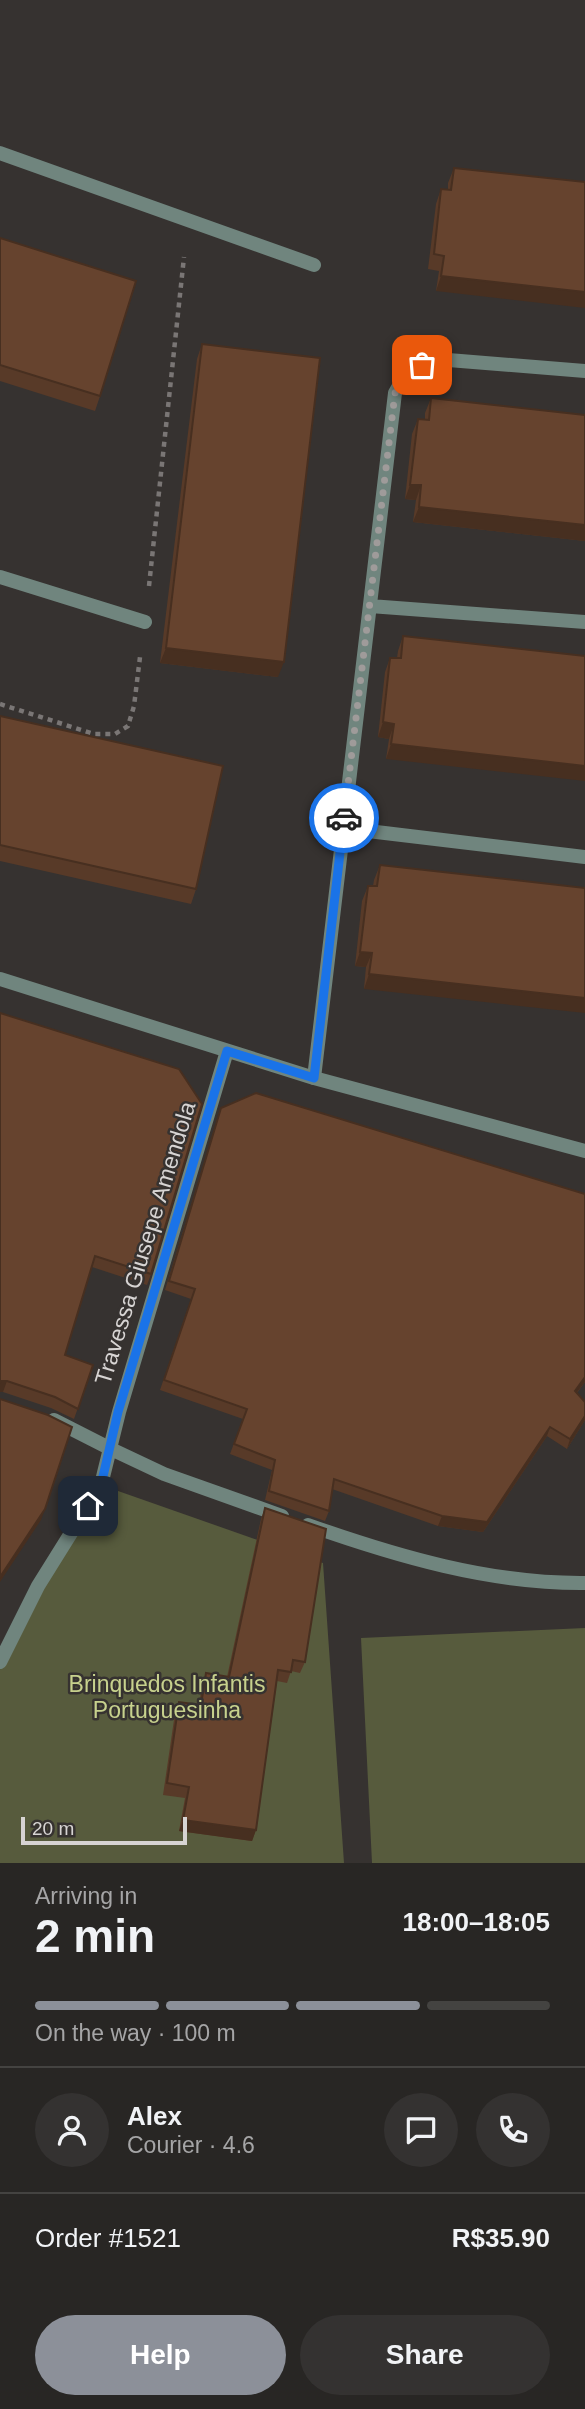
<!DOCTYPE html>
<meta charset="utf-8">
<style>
:root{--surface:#282624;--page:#343231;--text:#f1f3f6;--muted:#a5a5a6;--line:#444341;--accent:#8c9099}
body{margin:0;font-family:Helvetica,sans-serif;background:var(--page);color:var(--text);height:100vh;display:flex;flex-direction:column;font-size:26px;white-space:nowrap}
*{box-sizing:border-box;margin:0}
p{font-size:23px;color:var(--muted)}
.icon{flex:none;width:38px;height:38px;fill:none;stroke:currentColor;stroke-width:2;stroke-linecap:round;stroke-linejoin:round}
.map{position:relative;height:1863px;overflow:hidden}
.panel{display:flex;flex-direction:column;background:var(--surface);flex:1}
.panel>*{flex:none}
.scale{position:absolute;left:21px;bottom:18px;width:166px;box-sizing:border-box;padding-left:7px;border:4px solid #d7d4d3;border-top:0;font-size:19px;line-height:24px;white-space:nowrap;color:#d7d4d3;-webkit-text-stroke:5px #363230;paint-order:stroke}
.pin{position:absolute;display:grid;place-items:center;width:60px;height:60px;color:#fff;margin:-30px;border-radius:14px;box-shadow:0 4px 10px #0006}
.courier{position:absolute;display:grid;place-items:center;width:70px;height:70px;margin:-35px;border:5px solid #1a73e8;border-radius:50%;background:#fff;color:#222;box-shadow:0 2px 9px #0007}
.headline em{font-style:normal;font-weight:600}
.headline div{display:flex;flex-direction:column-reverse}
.headline{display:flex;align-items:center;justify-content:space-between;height:119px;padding:0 35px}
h1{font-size:46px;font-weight:600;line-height:52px}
.bar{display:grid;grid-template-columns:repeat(4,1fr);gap:10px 7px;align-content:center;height:84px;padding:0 35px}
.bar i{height:9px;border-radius:5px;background:var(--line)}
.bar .current{background:var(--accent)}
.bar p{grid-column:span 4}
.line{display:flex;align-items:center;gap:18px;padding:0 35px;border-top:2px solid var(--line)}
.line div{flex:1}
.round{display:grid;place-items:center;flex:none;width:74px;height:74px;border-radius:37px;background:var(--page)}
.primary-button{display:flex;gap:14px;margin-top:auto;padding:14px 35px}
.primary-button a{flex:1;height:80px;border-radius:42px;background:var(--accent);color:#fff;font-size:28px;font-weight:600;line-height:80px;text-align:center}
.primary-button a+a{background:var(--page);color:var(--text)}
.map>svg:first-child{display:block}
.green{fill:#575b3d}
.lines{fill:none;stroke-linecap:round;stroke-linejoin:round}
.path{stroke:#7a7675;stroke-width:4.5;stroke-dasharray:5 5;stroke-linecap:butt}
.lane{stroke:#70857e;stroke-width:14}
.street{stroke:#70857e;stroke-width:14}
.wall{fill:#583a28}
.shaded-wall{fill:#472f20}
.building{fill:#66432e;stroke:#472f20;stroke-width:2}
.done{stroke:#9f9b9a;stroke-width:7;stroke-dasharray:0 12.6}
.route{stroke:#1a73e8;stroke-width:9}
.labels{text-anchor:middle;stroke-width:5;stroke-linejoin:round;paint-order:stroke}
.street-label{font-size:23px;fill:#d7d4d3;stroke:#363230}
.park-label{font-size:23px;fill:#c7d18d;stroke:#363230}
</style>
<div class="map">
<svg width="585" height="1863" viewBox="0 0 585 1863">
<rect width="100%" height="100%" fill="#363230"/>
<path class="green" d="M 101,1485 L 323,1563 L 344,1863 L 0,1863 L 0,1662 Z
M 585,1628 L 585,1863 L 372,1863 L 361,1638 Z"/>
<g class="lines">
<path class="path" d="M 149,586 L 184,257
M 0,704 L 94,734 L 115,734 L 128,726 L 134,706 L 140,657"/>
<path class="lane" d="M 0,153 L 314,265
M 0,577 L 145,622
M 370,606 L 585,622
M 343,828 L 585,857
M 314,1078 L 395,393 L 408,370 L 436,359 L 585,371
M 54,1420 L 111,1449"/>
<path class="street" d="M 0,979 L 314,1078 L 585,1151
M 111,1449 L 164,1474 L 282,1516
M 308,1525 C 396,1556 490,1584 585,1583
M 0,1662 L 38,1586 L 101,1485 L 119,1412 L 227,1051"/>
</g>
<path class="wall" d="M 454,168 L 585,182 L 436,291 L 439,271 L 428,269 L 436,204 L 441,189 L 448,190 L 448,183 Z
M 0,238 L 100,396 L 95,411 L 0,381 Z
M 202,344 L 278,677 L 160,663 L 197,359 Z
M 431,398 L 585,415 L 585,541 L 413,522 L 416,500 L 405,499 L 412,434 L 418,419 L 425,420 L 425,413 Z
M 403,636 L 585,656 L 386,759 L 389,739 L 378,737 L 385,672 L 390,658 L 397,658 L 398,651 Z
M 0,716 L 196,889 L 191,904 L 0,861 Z
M 380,865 L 585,888 L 364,989 L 366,967 L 355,966 L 362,901 L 368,886 L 373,886 L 374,880 Z
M 0,1013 L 151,1274 L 147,1285 L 92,1267 L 65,1355 L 93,1365 L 74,1419 L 51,1408 L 3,1392 L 0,1392 Z
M 221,1108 L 585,1194 L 585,1382 L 577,1393 L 585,1402 L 585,1420 L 567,1449 L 547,1436 L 483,1532 L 438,1526 L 332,1489 L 329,1511 L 325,1521 L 265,1500 L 272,1470 L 230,1454 L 243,1419 L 160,1390 L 191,1299 L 165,1290 Z
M 265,1508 L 305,1662 L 300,1673 L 291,1671 L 287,1683 L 277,1681 L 256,1830 L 252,1841 L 179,1831 L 185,1798 L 163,1795 L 175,1713 L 179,1702 L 199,1705 L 202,1685 L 206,1673 L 227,1677 L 261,1519 Z"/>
<path class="shaded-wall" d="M 441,276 L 585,292 L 585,308 L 436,291 Z
M 410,485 L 421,485 L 416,500 L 405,499 Z
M 419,507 L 585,525 L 585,541 L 413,522 Z
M 166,648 L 284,662 L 278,677 L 160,663 Z
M 383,722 L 394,724 L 389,739 L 378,737 Z
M 391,744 L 585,766 L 585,781 L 386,759 Z
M 360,952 L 372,953 L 366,967 L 355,966 Z
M 369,974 L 585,998 L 585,1013 L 364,989 Z
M 585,1377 L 585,1382 L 571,1400 L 575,1391 Z
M 1,1381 L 7,1381 L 3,1392 L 0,1392 L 0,1382 Z
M 585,1416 L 585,1420 L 567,1449 L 570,1439 Z
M 550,1427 L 547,1436 L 483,1532 L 438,1526 L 442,1516 Z
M 45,1509 L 41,1520 L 0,1582 L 0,1577 Z
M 183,1820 L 256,1830 L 252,1841 L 179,1831 Z"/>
<path class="building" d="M 454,168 L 585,182 L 585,292 L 441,276 L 444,256 L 434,254 L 441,189 L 451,190 Z
M 0,238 L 136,281 L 100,396 L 0,365 Z
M 202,344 L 320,358 L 284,662 L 166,648 Z
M 431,398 L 585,415 L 585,525 L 419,507 L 421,485 L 410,485 L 418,419 L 429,420 Z
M 403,636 L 585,656 L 585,766 L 391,744 L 394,724 L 383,722 L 390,658 L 401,658 Z
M 0,716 L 223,766 L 196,889 L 0,845 Z
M 380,865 L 585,888 L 585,998 L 369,974 L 372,953 L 360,952 L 368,886 L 377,886 Z
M 0,1013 L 179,1069 L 202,1104 L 151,1274 L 95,1256 L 65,1355 L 93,1365 L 78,1409 L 55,1397 L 7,1381 L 1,1381 L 0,1382 Z
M 256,1093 L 585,1194 L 585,1377 L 575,1391 L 585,1402 L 585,1416 L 570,1439 L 550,1427 L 487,1522 L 442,1516 L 334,1479 L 329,1511 L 269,1491 L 275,1460 L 234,1444 L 247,1409 L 164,1380 L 195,1289 L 169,1281 L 221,1108 Z
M 0,1399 L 48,1415 L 72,1427 L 45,1509 L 0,1577 Z
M 265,1508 L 326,1529 L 305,1662 L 293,1660 L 291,1672 L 278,1670 L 256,1830 L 183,1820 L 189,1787 L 167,1783 L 179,1702 L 201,1705 L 206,1673 L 229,1677 Z"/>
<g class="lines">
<path class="done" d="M 344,818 L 395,393 L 408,370 L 422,365"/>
<path class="route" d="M 88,1506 L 101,1485 L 118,1412 L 227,1051 L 314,1078 L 344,818"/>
</g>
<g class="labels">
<g class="street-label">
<text transform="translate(145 1243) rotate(-73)" y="8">Travessa Giusepe Amendola</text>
</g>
<g class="park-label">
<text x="167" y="1692">Brinquedos Infantis<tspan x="167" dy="26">Portuguesinha</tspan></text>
</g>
</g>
</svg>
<div class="scale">20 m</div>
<div class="pin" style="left:422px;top:365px;background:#ea580c"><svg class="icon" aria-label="bag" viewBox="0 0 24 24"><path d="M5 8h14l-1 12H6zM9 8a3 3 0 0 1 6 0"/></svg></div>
<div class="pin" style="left:88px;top:1506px;background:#1f2937"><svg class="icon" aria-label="home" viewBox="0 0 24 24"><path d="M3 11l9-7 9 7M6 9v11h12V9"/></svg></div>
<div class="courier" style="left:344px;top:818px"><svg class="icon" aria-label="car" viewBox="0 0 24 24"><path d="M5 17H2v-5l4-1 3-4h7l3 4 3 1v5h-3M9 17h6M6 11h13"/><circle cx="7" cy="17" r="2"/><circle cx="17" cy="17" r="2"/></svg></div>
</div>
<section class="panel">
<div class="headline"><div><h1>2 min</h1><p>Arriving in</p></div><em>18:00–18:05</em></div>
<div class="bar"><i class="current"></i><i class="current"></i><i class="current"></i><i></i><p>On the way · 100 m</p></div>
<div class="line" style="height:126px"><a class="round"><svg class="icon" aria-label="person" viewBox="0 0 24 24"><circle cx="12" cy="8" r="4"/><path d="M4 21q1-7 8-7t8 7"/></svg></a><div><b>Alex</b><p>Courier · 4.6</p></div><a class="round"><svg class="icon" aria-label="chat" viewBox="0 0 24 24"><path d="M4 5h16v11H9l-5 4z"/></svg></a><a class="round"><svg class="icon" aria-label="phone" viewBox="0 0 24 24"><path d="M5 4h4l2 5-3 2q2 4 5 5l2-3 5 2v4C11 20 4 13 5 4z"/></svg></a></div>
<div class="line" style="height:91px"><div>Order #1521</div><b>R$35.90</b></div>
<div class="primary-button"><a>Help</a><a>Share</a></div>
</section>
